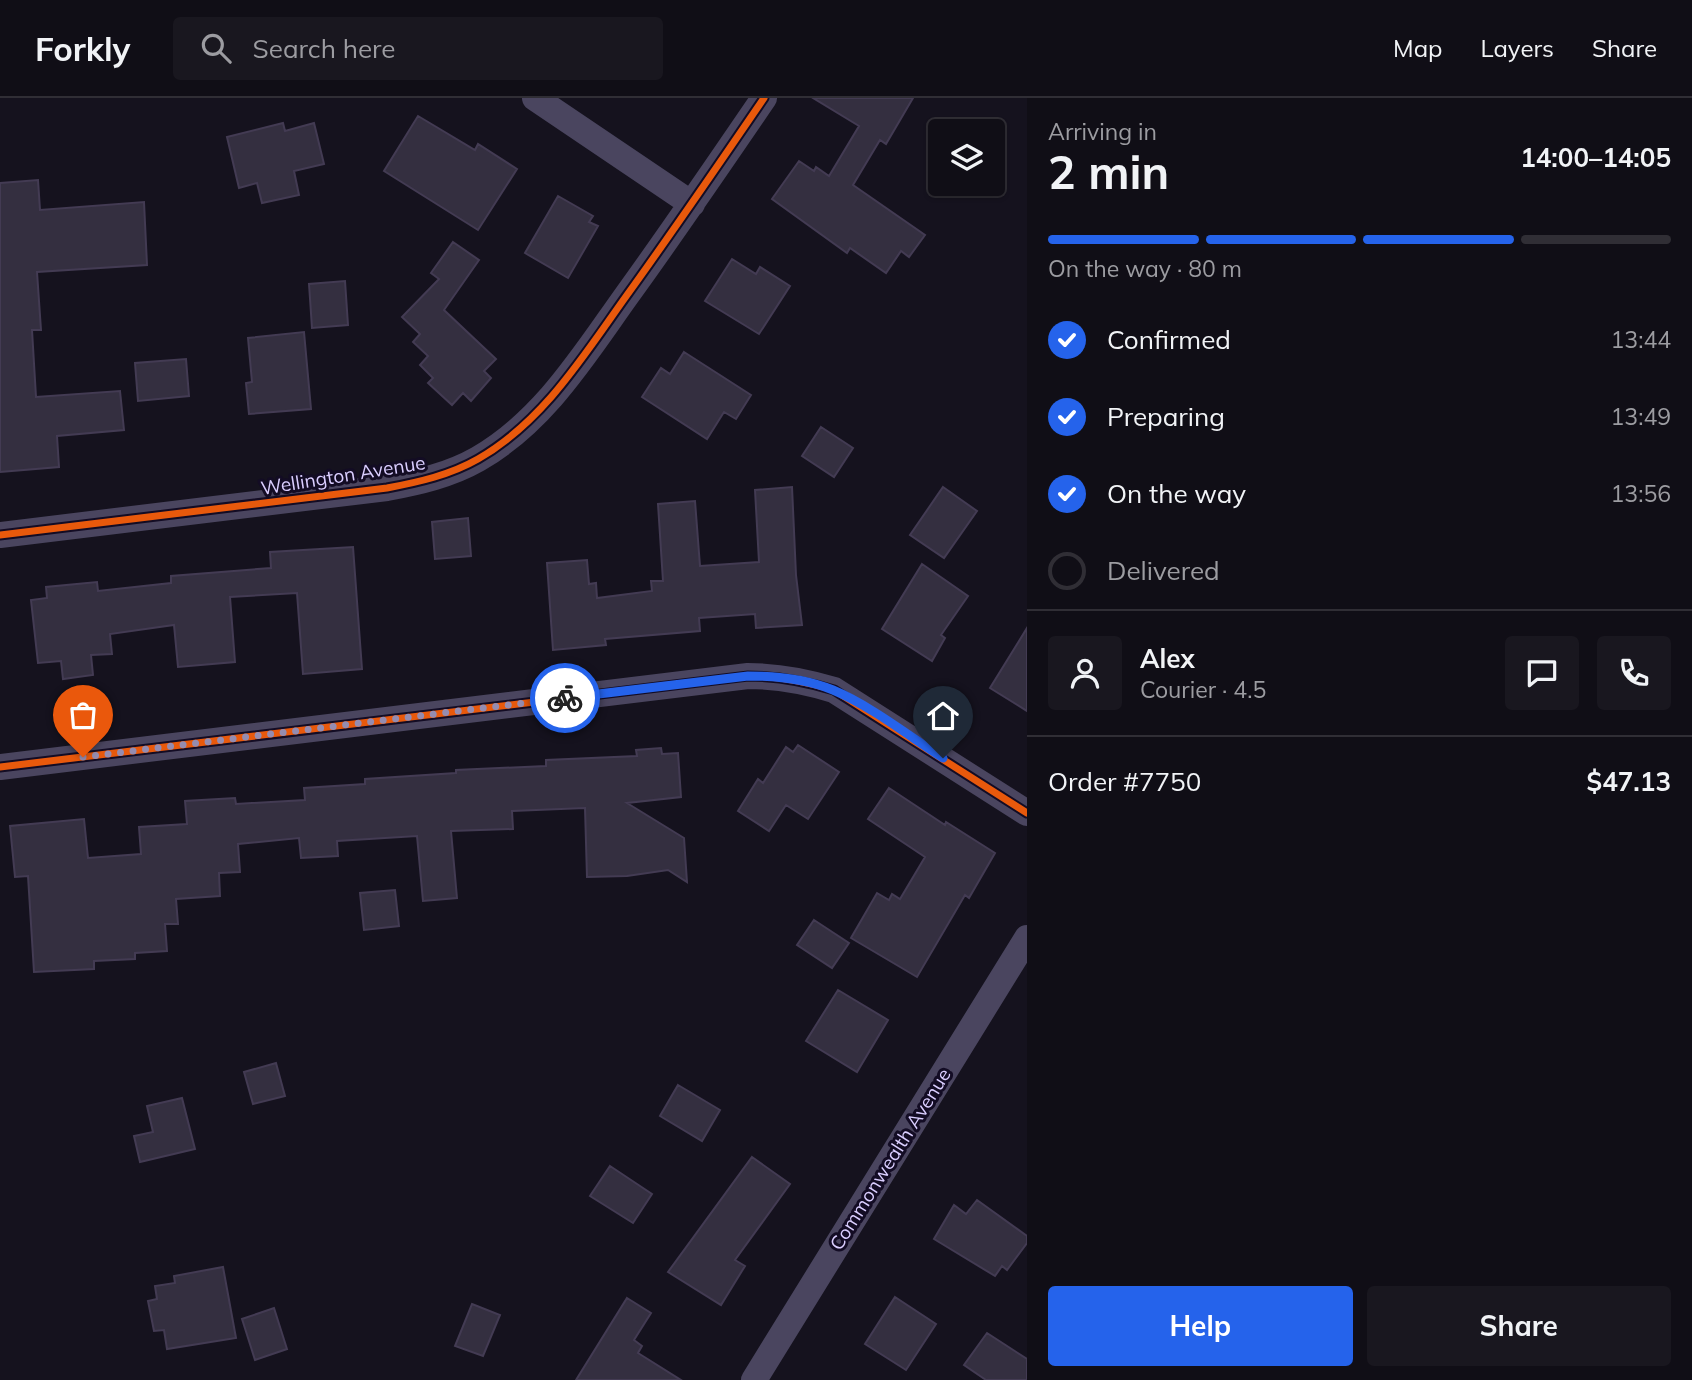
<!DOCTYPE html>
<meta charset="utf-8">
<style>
:root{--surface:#100e16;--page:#19171f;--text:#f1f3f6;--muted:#9c9ca1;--line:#302e35;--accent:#2563eb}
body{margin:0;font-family:Mulish,sans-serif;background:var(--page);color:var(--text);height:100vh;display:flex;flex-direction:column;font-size:26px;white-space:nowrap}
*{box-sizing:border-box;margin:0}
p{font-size:23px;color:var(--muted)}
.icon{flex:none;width:38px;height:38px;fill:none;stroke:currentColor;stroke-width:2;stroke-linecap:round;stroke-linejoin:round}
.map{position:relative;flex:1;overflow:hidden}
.drawer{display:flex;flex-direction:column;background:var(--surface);width:665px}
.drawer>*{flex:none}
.fabs{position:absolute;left:928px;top:21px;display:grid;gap:14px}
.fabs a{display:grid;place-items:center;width:77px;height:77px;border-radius:7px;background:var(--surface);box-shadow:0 2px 5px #0004,0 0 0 2px var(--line);font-size:35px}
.pin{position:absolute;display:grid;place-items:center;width:60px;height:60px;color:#fff;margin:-72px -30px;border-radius:50% 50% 50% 0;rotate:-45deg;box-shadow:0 0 7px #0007}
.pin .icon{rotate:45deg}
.courier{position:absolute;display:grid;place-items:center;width:70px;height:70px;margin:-35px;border:5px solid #2563eb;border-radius:50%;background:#fff;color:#222;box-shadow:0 2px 9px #0007}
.head em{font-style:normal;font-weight:700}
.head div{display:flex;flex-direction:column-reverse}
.head{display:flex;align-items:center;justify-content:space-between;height:119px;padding:0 21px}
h1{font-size:46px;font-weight:700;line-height:52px}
.bar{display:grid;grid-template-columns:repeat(4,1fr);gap:10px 7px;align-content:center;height:84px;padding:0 21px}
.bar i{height:9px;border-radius:5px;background:var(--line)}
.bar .on{background:var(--accent)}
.bar p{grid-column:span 4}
.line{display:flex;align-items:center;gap:18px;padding:0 21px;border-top:2px solid var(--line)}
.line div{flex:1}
.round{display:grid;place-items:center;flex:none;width:74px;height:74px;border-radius:7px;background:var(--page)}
ol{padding:0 21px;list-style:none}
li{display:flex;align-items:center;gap:21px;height:77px}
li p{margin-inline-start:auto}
li .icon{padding:7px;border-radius:50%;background:var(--accent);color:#fff;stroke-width:4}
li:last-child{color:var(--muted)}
li i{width:38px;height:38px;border:4px solid var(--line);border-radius:50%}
.action{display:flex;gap:14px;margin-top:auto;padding:14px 21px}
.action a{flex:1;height:80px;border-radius:7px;background:var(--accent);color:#fff;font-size:28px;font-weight:700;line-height:80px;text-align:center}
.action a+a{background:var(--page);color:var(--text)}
header{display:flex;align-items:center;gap:42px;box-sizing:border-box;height:98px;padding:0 35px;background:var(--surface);border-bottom:2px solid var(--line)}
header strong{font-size:33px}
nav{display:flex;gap:38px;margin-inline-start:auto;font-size:24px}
.search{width:490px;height:63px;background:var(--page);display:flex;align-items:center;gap:18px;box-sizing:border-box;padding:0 24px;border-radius:7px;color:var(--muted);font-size:26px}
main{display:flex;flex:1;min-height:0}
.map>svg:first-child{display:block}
.building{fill:#342f40;stroke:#433b53;stroke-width:2}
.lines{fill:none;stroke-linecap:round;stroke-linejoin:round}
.minor{stroke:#4a455f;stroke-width:26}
.cycleway-casing{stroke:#130c24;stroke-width:11}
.cycleway{stroke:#e8590c;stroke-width:7}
.done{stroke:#958cb0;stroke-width:7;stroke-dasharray:0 12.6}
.route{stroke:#2563eb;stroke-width:9}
.labels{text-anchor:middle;stroke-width:6;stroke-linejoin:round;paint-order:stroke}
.street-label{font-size:19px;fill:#daceff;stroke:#130c24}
</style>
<header>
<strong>Forkly</strong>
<div class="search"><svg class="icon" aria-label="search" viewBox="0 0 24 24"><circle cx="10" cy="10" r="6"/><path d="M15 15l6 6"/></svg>Search here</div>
<nav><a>Map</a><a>Layers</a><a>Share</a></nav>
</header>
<main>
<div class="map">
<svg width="1027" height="1282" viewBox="0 0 1027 1282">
<rect width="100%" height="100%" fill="#15121e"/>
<path class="building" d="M 813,0 L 913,0 L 886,46 L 880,42 L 853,87 L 925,137 L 909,159 L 901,153 L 886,175 L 850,150 L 847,155 L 772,101 L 799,63 L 814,73 L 816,69 L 829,78 L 859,28 Z
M 418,18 L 475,52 L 478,46 L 517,71 L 478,132 L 384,73 Z
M 283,25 L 285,33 L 314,25 L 324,66 L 294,73 L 299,97 L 262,105 L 257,85 L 239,90 L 227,39 Z
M 38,82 L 40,112 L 144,104 L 147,167 L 37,174 L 41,232 L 32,232 L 36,299 L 120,293 L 124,332 L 57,338 L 59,369 L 0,374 L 0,85 Z
M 558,98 L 593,118 L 589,124 L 598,128 L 568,180 L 525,155 Z
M 453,144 L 479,162 L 444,212 L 496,261 L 484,273 L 491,280 L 471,303 L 463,295 L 452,307 L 428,285 L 433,280 L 420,267 L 428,258 L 413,244 L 420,236 L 402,219 L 439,181 L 431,175 Z
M 732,161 L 756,176 L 760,169 L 790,188 L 759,236 L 705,203 Z
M 345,183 L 348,227 L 312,230 L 309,186 Z
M 304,234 L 311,311 L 249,316 L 246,285 L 252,284 L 248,240 Z
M 684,254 L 751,297 L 736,321 L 724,314 L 707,341 L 642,299 L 661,270 L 670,276 Z
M 186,261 L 189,298 L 138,303 L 135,265 Z
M 821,329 L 853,350 L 834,379 L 802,358 Z
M 792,389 L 796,477 L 802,527 L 756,530 L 755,516 L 699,520 L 700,533 L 605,541 L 606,547 L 553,552 L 547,465 L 587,462 L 589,486 L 596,485 L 597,500 L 652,493 L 651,483 L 663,483 L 658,406 L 695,403 L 700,468 L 759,464 L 755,392 Z
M 943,389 L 977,413 L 944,460 L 910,437 Z
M 468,420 L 471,458 L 435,461 L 432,424 Z
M 353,449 L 362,571 L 303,576 L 297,495 L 230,499 L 235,564 L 178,569 L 174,527 L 110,536 L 112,556 L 91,557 L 93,577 L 63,581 L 61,563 L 38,565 L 31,502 L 47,500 L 46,489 L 97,484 L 98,493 L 171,485 L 171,478 L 271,470 L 270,454 Z
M 922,466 L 968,498 L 941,537 L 945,540 L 932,563 L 882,531 Z
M 1027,530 L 1027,613 L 990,590 Z
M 798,647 L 839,674 L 808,721 L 786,707 L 769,733 L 738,713 L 758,681 L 763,685 L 786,649 L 793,654 Z
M 661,650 L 662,656 L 678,655 L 681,699 L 627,705 L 684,740 L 687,784 L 668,772 L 627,778 L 587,779 L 585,710 L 512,713 L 513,731 L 451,733 L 457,800 L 423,803 L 417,738 L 337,743 L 338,758 L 301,760 L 299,740 L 238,746 L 240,774 L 219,775 L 220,798 L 176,801 L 178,826 L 165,826 L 167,853 L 135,855 L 135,861 L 94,863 L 94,871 L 34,874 L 28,778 L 15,779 L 10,728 L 84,721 L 88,760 L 141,756 L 139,729 L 187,726 L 185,703 L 235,700 L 236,706 L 305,702 L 304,690 L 365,686 L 365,681 L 456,675 L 456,672 L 546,668 L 546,662 L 637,658 L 636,652 Z
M 889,690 L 945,727 L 946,724 L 995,755 L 969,800 L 965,797 L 917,879 L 851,840 L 877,795 L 889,802 L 892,796 L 900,801 L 925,759 L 868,721 Z
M 395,792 L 399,828 L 364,832 L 360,795 Z
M 814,822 L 849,845 L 832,870 L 797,847 Z
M 838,892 L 888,922 L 857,974 L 806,943 Z
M 276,965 L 285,998 L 253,1006 L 244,974 Z
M 678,987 L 720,1012 L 702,1043 L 660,1018 Z
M 182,1000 L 195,1051 L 140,1064 L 134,1038 L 153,1034 L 147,1008 Z
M 752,1059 L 790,1086 L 735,1162 L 745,1168 L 721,1207 L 668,1174 Z
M 610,1068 L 652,1096 L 633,1125 L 590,1098 Z
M 977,1102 L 1027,1138 L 1027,1145 L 1007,1172 L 1002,1168 L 995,1178 L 934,1141 L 954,1107 L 966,1116 Z
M 223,1169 L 236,1240 L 167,1251 L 164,1232 L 154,1233 L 148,1203 L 157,1201 L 155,1188 L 175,1185 L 174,1178 Z
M 895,1199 L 936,1226 L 906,1272 L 865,1246 Z
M 627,1200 L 651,1215 L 634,1242 L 642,1248 L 638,1255 L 681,1282 L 576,1282 Z
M 472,1206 L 500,1217 L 483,1258 L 455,1248 Z
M 274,1210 L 287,1251 L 255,1262 L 242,1221 Z
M 987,1235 L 1027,1261 L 1027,1282 L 986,1282 L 964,1267 Z"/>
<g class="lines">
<path class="minor" d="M 535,0 L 692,106
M 0,437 L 387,390 C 419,384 450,377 478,361 C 544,323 584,257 627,197 C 674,132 719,66 764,0
M 0,669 L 748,578 C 779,578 805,583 834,592 L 1027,715
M 754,1282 L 1027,840"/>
<g class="cycleway-casing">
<path id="cycleway" d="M 0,437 L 387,390 C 419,384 450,377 478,361 C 544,323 584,257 627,197 C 674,132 719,66 764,0
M 0,669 L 748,578 C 779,578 805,583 834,592 L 1027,715"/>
</g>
<use href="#cycleway" class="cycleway"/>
</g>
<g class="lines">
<path class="done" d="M 83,659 L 565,600"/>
<path class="route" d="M 565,600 L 748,578 C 777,578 806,581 833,592 C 871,608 909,638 943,660"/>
</g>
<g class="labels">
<g class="street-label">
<text transform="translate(343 377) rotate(-9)" y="7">Wellington Avenue</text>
<text transform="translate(890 1061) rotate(-58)" y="7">Commonwealth Avenue</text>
</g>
</g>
</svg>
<div class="fabs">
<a><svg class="icon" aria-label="layers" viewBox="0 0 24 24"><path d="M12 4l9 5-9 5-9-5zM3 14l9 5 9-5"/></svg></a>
</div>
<div class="pin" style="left:83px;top:659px;background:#ea580c"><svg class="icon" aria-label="bag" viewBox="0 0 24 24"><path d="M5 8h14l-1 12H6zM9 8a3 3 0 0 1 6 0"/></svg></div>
<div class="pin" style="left:943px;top:660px;background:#1f2937"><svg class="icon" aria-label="home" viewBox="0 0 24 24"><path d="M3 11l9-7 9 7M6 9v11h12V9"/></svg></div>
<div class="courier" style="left:565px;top:600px"><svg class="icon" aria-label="bike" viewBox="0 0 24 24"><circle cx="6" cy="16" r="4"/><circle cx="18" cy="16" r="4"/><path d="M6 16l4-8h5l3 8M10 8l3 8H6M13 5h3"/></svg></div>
</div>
<section class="drawer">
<div class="head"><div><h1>2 min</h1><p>Arriving in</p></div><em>14:00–14:05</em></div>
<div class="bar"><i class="on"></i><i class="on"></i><i class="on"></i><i></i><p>On the way · 80 m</p></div>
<ol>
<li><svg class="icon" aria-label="check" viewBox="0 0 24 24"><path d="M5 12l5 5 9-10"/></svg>Confirmed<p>13:44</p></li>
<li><svg class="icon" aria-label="check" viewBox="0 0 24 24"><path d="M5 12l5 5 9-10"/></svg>Preparing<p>13:49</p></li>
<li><svg class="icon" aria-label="check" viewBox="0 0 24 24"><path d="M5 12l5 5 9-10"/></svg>On the way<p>13:56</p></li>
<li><i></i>Delivered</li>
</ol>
<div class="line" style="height:126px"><a class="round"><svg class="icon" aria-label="person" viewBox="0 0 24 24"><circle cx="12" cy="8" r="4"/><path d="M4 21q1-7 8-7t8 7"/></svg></a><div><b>Alex</b><p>Courier · 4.5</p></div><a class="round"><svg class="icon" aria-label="chat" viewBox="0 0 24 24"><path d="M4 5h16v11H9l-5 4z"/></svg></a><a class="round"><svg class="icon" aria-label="phone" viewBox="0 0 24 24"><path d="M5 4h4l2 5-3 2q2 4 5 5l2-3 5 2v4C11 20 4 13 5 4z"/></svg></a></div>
<div class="line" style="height:91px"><div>Order #7750</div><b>$47.13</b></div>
<div class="action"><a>Help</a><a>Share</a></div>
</section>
</main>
